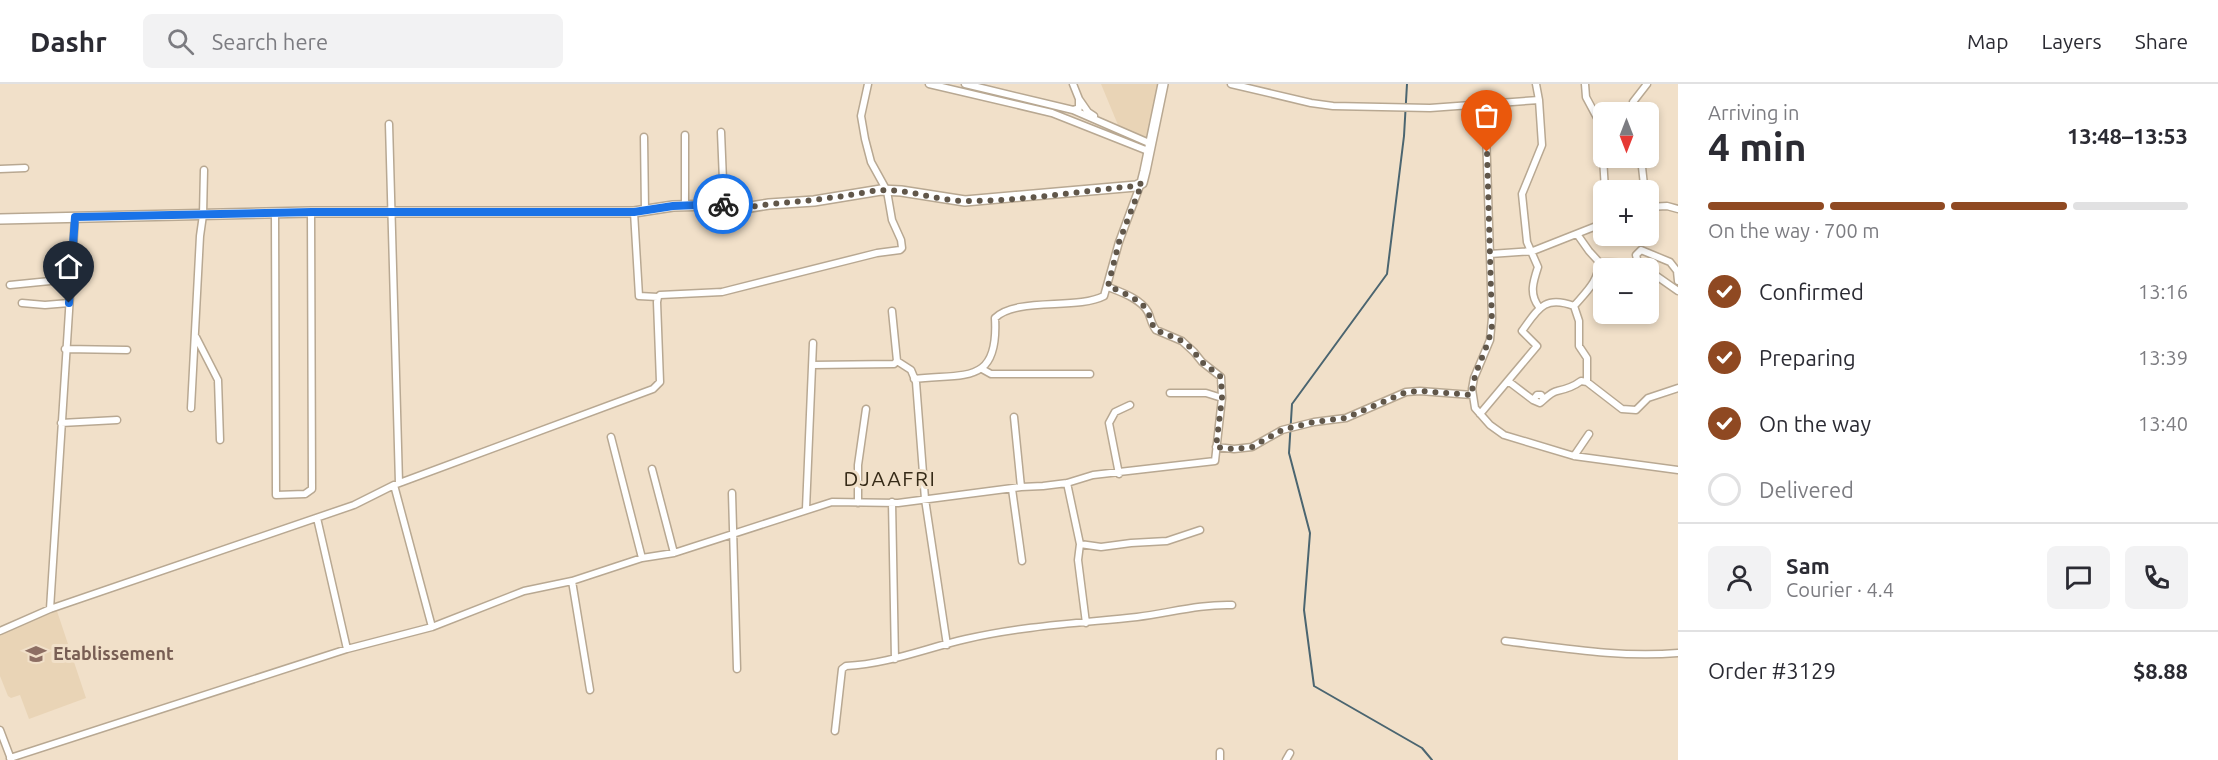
<!DOCTYPE html>
<meta charset="utf-8">
<style>
:root{--surface:#fff;--page:#f2f2f3;--text:#2b2b33;--muted:#7c7c81;--line:#e1e1e2;--accent:#8f4922}
body{margin:0;font-family:Ubuntu,sans-serif;background:var(--page);color:var(--text);height:100vh;display:flex;flex-direction:column;font-size:22px;white-space:nowrap}
*{box-sizing:border-box;margin:0}
p{font-size:20px;color:var(--muted)}
.icon{flex:none;width:33px;height:33px;fill:none;stroke:currentColor;stroke-width:2;stroke-linecap:round;stroke-linejoin:round}
.map{position:relative;flex:1;overflow:hidden}
.panel{display:flex;flex-direction:column;background:var(--surface);width:540px}
.panel>*{flex:none}
.needle{width:39px;rotate:180deg}
.buttons{position:absolute;left:1593px;top:18px;display:grid;gap:12px}
.buttons a{display:grid;place-items:center;width:66px;height:66px;border-radius:9px;background:var(--surface);box-shadow:0 3px 9px #0003;font-size:30px}
.pin{position:absolute;display:grid;place-items:center;width:51px;height:51px;color:#fff;margin:-62px -26px;border-radius:50% 50% 50% 0;rotate:-45deg;box-shadow:0 0 6px #0007}
.pin .icon{rotate:45deg}
.courier{position:absolute;display:grid;place-items:center;width:60px;height:60px;margin:-30px;border:4px solid #1a73e8;border-radius:50%;background:#fff;color:#222;box-shadow:0 2px 8px #0007}
.summary em{font-style:normal;font-weight:700}
.summary div{display:flex;flex-direction:column-reverse}
.summary{display:flex;align-items:center;justify-content:space-between;height:102px;padding:0 30px}
h1{font-size:39px;font-weight:700;line-height:45px}
.bar{display:grid;grid-template-columns:repeat(4,1fr);gap:9px 6px;align-content:center;height:72px;padding:0 30px}
.bar i{height:8px;border-radius:4px;background:var(--line)}
.bar .on{background:var(--accent)}
.bar p{grid-column:span 4}
.line{display:flex;align-items:center;gap:15px;padding:0 30px;border-top:2px solid var(--line)}
.line div{flex:1}
.round{display:grid;place-items:center;flex:none;width:63px;height:63px;border-radius:9px;background:var(--page)}
ol{padding:0 30px;list-style:none}
li{display:flex;align-items:center;gap:18px;height:66px}
li p{margin-inline-start:auto}
li .icon{padding:6px;border-radius:50%;background:var(--accent);color:#fff;stroke-width:4}
li:last-child{color:var(--muted)}
li i{width:33px;height:33px;border:3px solid var(--line);border-radius:50%}
header{display:flex;align-items:center;gap:36px;box-sizing:border-box;height:84px;padding:0 30px;background:var(--surface);border-bottom:2px solid var(--line)}
header strong{font-size:28px}
nav{display:flex;gap:33px;margin-inline-start:auto;font-size:21px}
.search{width:420px;height:54px;background:var(--page);display:flex;align-items:center;gap:15px;box-sizing:border-box;padding:0 21px;border-radius:9px;color:var(--muted);font-size:22px}
main{display:flex;flex:1;min-height:0}
.map>svg:first-child{display:block}
.built{fill:#e9d4b6}
.lines{fill:none;stroke-linecap:round;stroke-linejoin:round}
.stream{stroke:#4b6570;stroke-width:2}
.street-casing{stroke:#b8a892;stroke-width:9}
.secondary-casing{stroke:#b8a892;stroke-width:12}
.street{stroke:#fff;stroke-width:6}
.secondary{stroke:#fff;stroke-width:9}
.done{stroke:#61574a;stroke-width:6;stroke-dasharray:0 10.8}
.route{stroke:#1a73e8;stroke-width:8}
.labels{text-anchor:middle;stroke-width:6;stroke-linejoin:round;paint-order:stroke}
.education-label{font-size:18px;font-weight:bold;fill:#785e54;stroke:#f1e0c9;text-anchor:start}
.quarter-label{font-size:21px;letter-spacing:1.5px;fill:#362a17;stroke:#f1e0c9}
</style>
<header>
<strong>Dashr</strong>
<div class="search"><svg class="icon" aria-label="search" viewBox="0 0 24 24"><circle cx="10" cy="10" r="6"/><path d="M15 15l6 6"/></svg>Search here</div>
<nav><a>Map</a><a>Layers</a><a>Share</a></nav>
</header>
<main>
<div class="map">
<svg width="1678" height="676" viewBox="0 0 1678 676">
<rect width="100%" height="100%" fill="#f1e0c9"/>
<path class="built" d="M 1101,0 L 1158,0 L 1147,54 L 1118,41 Z
M 57,527 L 86,614 L 29,635 L 20,611 L 11,614 L 8,612 L 0,592 L 0,549 Z"/>
<g class="lines">
<path class="stream" d="M 1407,0 L 1404,52 L 1387,190 L 1292,320 L 1289,369 L 1310,449 L 1304,526 L 1314,602 L 1422,664 L 1432,676"/>
<g class="street-casing">
<path id="street" d="M 929,0 L 1052,29 L 1148,67
M 965,0 L 1073,26 L 1149,59
M 1073,0 L 1079,15
M 1231,0 L 1311,19 L 1333,22 L 1430,24 L 1539,16
M 1536,0 L 1539,16 L 1542,61 L 1522,110 L 1527,158 L 1538,183 C 1533,198 1529,210 1539,223
M 1585,0 L 1586,13 L 1601,41 L 1605,106
M 1477,21 L 1486,48 L 1492,234 L 1490,256 L 1474,294 L 1472,305 L 1475,324 L 1490,341 L 1504,351 L 1574,372 L 1678,386
M 1073,26 L 1079,24 L 1079,15 L 1088,28 L 1094,32
M 1634,28 L 1633,18 L 1647,0
M 389,40 L 399,399
M 721,48 L 724,121
M 644,53 L 645,126
M 1641,74 L 1644,101
M 0,85 L 25,84
M 685,122 L 685,51
M 1648,123 L 1667,122 L 1678,125
M 634,128 L 639,212 L 658,213
M 275,130 L 276,411 L 305,410 L 312,405 L 311,128
M 1490,170 L 1533,167 L 1604,139
M 1599,178 L 1638,179
M 1646,184 L 1638,179 L 1636,171 L 1641,166 L 1670,178 L 1677,187 L 1678,197
M 1648,186 L 1678,207
M 10,201 L 70,195
M 22,219 L 45,221 L 69,219
M 1574,222 C 1586,208 1599,197 1599,178 L 1589,167 L 1577,150
M 892,227 L 897,277
M 196,253 L 218,296 L 220,356
M 65,265 L 127,266
M 812,281 L 894,280 L 897,277 L 911,286 L 916,298 L 925,415 L 947,561
M 982,285 L 991,290 L 1090,290
M 914,295 C 964,289 999,302 995,234 C 1016,213 1077,226 1104,212 L 1119,158 L 1141,99
M 1508,297 L 1533,316
M 1170,309 L 1206,309 L 1222,314
M 1544,315 L 1541,311 L 1537,311 L 1533,316 L 1540,319 C 1545,315 1551,308 1557,307 C 1567,305 1573,303 1581,297 L 1587,298 L 1622,325 L 1636,326 L 1648,314 L 1678,304
M 191,324 L 200,152 L 203,131 L 204,86
M 1480,330 L 1537,262 L 1522,247 C 1538,225 1544,211 1574,222 L 1579,237 L 1579,262 L 1587,274 L 1587,298
M 1014,333 L 1021,403
M 61,339 L 117,336
M 611,353 L 642,474
M 1216,363 L 1234,365 L 1252,363 L 1282,346 L 1314,338 L 1346,334 L 1406,308 L 1420,307 L 1472,311
M 1574,372 L 1589,350
M 652,385 L 674,469
M 1119,390 L 1109,339 L 1115,328 L 1130,321
M 1067,399 L 1080,460 L 1078,476 L 1086,539
M 394,401 L 432,543
M 1012,405 L 1022,477
M 732,409 L 737,585
M 892,418 L 895,575
M 858,419 L 858,381 L 866,325
M 806,425 L 813,259
M 317,434 L 347,565
M 1080,460 L 1101,463 L 1131,459 L 1167,457 L 1200,446
M 572,497 L 590,606
M 50,525 L 75,133
M 0,547 L 50,525 L 354,421 L 394,401 L 653,305 L 660,298 L 657,218 L 658,213 L 660,211 L 722,208 L 877,169 L 900,166 L 902,164 L 901,156 L 892,136 L 887,107 L 871,78 L 865,55 L 861,32 L 868,0
M 1505,557 C 1563,564 1620,574 1678,569
M 0,646 L 11,675
M 835,647 L 842,585 L 846,582 C 888,580 926,564 966,555 C 1022,542 1080,539 1137,533 C 1169,529 1200,520 1232,521
M 1220,668 L 1220,676
M 10,674 L 347,565 L 432,543 L 524,507 L 572,497 L 642,474 L 674,469 L 832,418 L 898,419 L 1021,403 L 1043,402 L 1067,399 L 1093,391 L 1215,377 L 1222,314 L 1221,293 L 1202,278 L 1194,268 L 1182,257 L 1156,246 C 1151,240 1151,234 1148,228 C 1141,215 1121,208 1108,203
M 1286,676 L 1290,669"/>
</g>
<g class="secondary-casing">
<path id="secondary" d="M 0,135 L 311,128 L 634,128 L 673,122 L 718,121 L 744,124 L 769,120 L 814,117 L 881,106 L 901,107 L 965,117 L 1136,102 L 1142,99 L 1145,87 L 1163,0"/>
</g>
<use href="#street" class="street"/>
<use href="#secondary" class="secondary"/>
</g>
<g class="lines">
<path class="done" d="M 723,120 C 740,128 755,121 772,120 C 805,117 835,114 867,108 C 901,101 933,117 967,117 C 1023,117 1080,107 1136,102 L 1142,99 L 1119,158 L 1108,202 C 1121,208 1141,215 1148,228 C 1151,235 1151,240 1156,246 L 1182,257 L 1190,263 L 1202,278 L 1221,293 L 1222,314 L 1216,363 L 1234,365 L 1252,363 L 1282,346 L 1314,338 L 1346,334 L 1406,308 L 1420,307 L 1472,311 C 1472,287 1489,266 1492,241 L 1487,68"/>
<path class="route" d="M 69,219 L 75,133 L 312,128 L 634,128 L 673,122 L 723,120"/>
</g>
<defs>
<g id="school-bare" transform="scale(1.62)"><path d="M0-5L7-2L0 1L-7-2ZM-4 1L0 2.5L4 1V4Q0 6-4 4Z" fill="#8d6e63" stroke="#f1e0c9" stroke-width="2.5" paint-order="stroke"/></g>
</defs>
<g fill-rule="evenodd">
<use href="#school-bare" x="36" y="570"/>
</g>
<g class="labels">
<g class="education-label">
<text x="53" y="576">Etablissement</text>
</g>
<g class="quarter-label">
<text x="890" y="402">DJAAFRI</text>
</g>
</g>
</svg>
<div class="buttons">
<a><svg class="needle" viewBox="-14 -14 28 28"><path d="M0-13l5 13h-10z" fill="#e53935"/><path d="M0 13l5-13h-10z" fill="#7c7c81"/></svg></a>
<a>+</a>
<a>−</a>
</div>
<div class="pin" style="left:1487px;top:68px;background:#ea580c"><svg class="icon" aria-label="bag" viewBox="0 0 24 24"><path d="M5 8h14l-1 12H6zM9 8a3 3 0 0 1 6 0"/></svg></div>
<div class="pin" style="left:69px;top:219px;background:#1f2937"><svg class="icon" aria-label="home" viewBox="0 0 24 24"><path d="M3 11l9-7 9 7M6 9v11h12V9"/></svg></div>
<div class="courier" style="left:723px;top:120px"><svg class="icon" aria-label="bike" viewBox="0 0 24 24"><circle cx="6" cy="16" r="4"/><circle cx="18" cy="16" r="4"/><path d="M6 16l4-8h5l3 8M10 8l3 8H6M13 5h3"/></svg></div>
</div>
<section class="panel">
<div class="summary"><div><h1>4 min</h1><p>Arriving in</p></div><em>13:48–13:53</em></div>
<div class="bar"><i class="on"></i><i class="on"></i><i class="on"></i><i></i><p>On the way · 700 m</p></div>
<ol>
<li><svg class="icon" aria-label="check" viewBox="0 0 24 24"><path d="M5 12l5 5 9-10"/></svg>Confirmed<p>13:16</p></li>
<li><svg class="icon" aria-label="check" viewBox="0 0 24 24"><path d="M5 12l5 5 9-10"/></svg>Preparing<p>13:39</p></li>
<li><svg class="icon" aria-label="check" viewBox="0 0 24 24"><path d="M5 12l5 5 9-10"/></svg>On the way<p>13:40</p></li>
<li><i></i>Delivered</li>
</ol>
<div class="line" style="height:108px"><a class="round"><svg class="icon" aria-label="person" viewBox="0 0 24 24"><circle cx="12" cy="8" r="4"/><path d="M4 21q1-7 8-7t8 7"/></svg></a><div><b>Sam</b><p>Courier · 4.4</p></div><a class="round"><svg class="icon" aria-label="chat" viewBox="0 0 24 24"><path d="M4 5h16v11H9l-5 4z"/></svg></a><a class="round"><svg class="icon" aria-label="phone" viewBox="0 0 24 24"><path d="M5 4h4l2 5-3 2q2 4 5 5l2-3 5 2v4C11 20 4 13 5 4z"/></svg></a></div>
<div class="line" style="height:78px"><div>Order #3129</div><b>$8.88</b></div>
</section>
</main>
